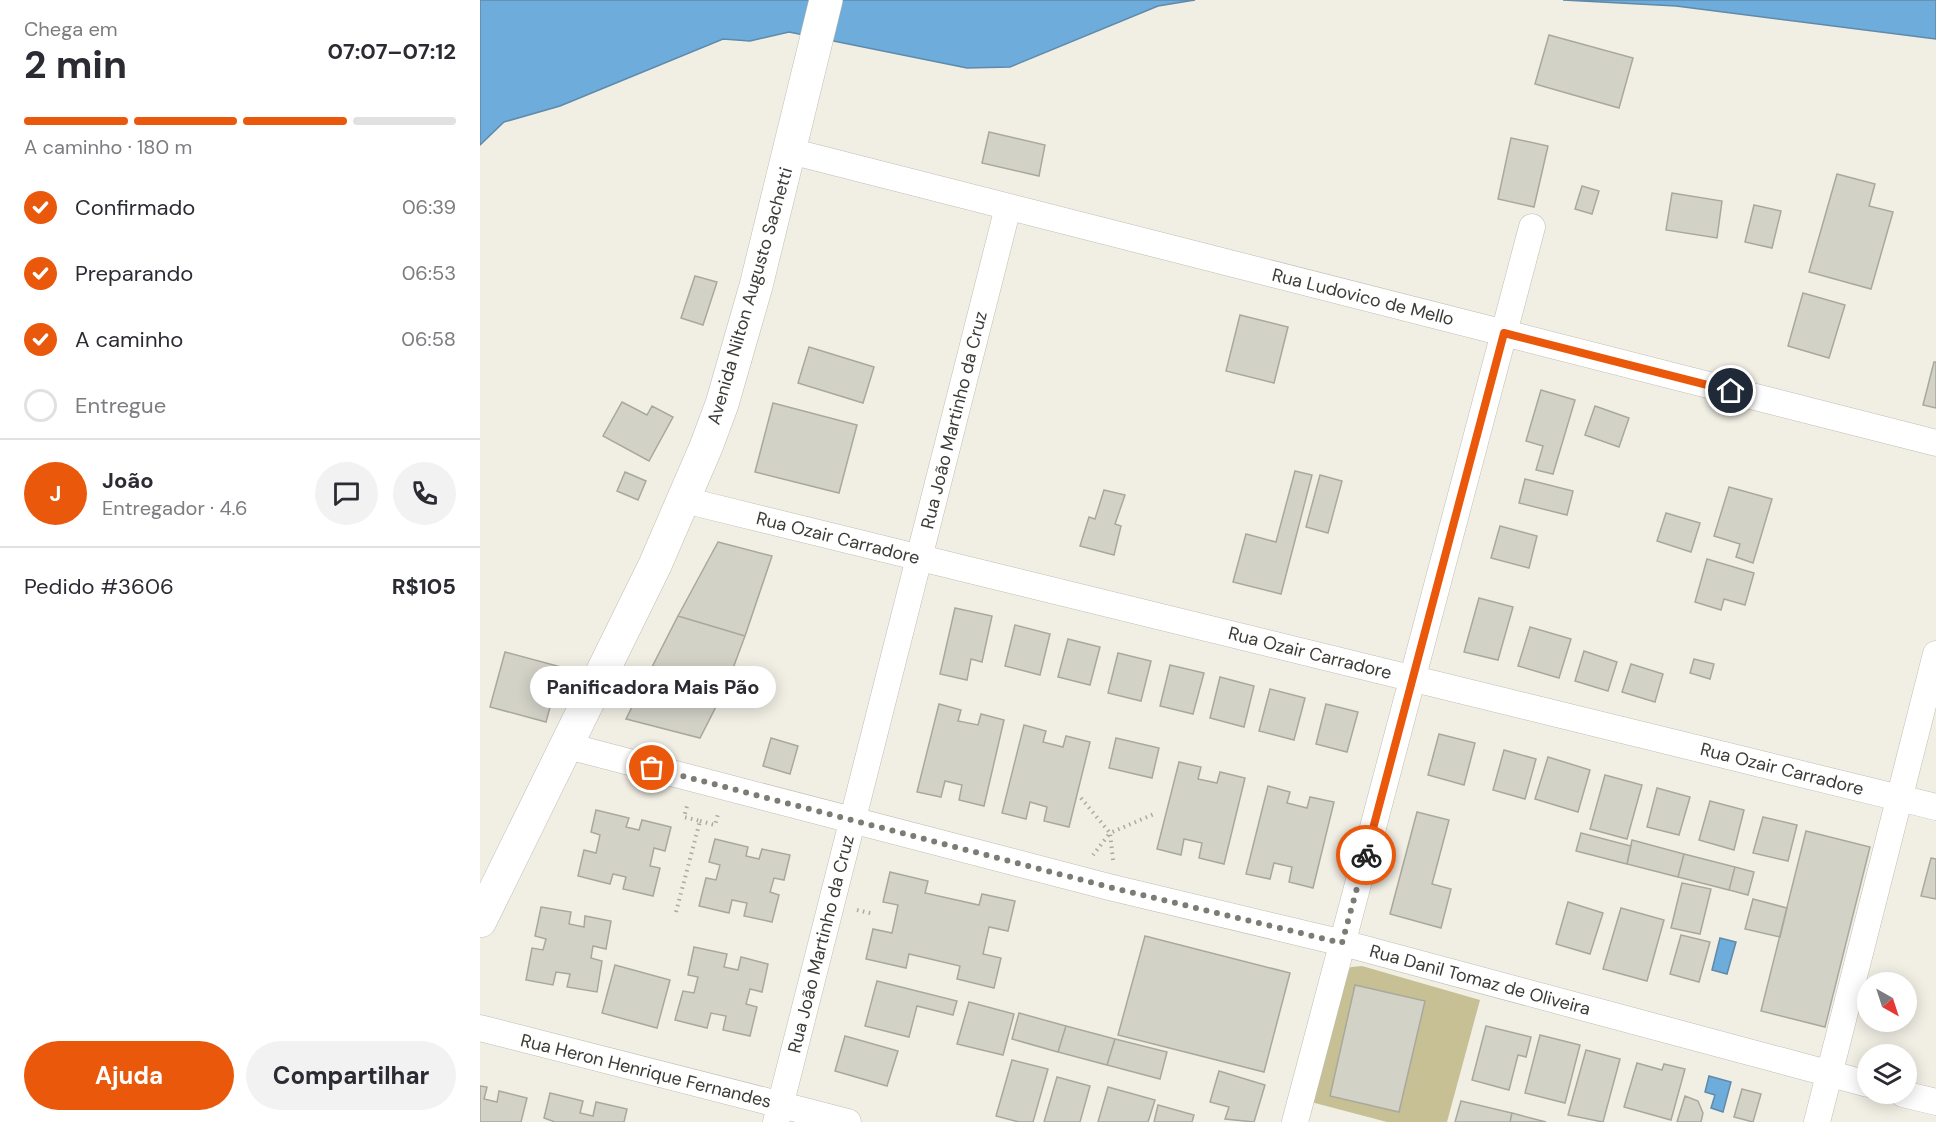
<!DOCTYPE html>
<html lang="pt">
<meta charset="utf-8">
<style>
:root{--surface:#fff;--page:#f2f2f3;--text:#2b2b33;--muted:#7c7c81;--line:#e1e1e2;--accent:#ea580c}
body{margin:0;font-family:"DM Sans",sans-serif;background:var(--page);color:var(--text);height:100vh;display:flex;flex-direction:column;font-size:22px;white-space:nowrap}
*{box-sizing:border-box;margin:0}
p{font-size:20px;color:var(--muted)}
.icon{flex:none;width:33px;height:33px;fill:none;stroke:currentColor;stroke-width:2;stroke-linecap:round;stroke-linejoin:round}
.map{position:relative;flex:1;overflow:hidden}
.details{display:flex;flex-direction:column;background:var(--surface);width:480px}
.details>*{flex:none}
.needle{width:39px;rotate:141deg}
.buttons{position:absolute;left:1377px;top:972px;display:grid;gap:12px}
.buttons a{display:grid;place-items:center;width:60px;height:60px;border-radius:50%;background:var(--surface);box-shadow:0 3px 15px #0003;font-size:30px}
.pin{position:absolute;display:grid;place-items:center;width:51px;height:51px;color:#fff;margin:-26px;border:3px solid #fff;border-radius:50%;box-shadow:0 2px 6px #0007}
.courier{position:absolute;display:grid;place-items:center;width:60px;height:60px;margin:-30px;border:4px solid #ea580c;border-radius:50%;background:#fff;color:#222;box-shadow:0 2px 8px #0007}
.bubble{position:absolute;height:42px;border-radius:21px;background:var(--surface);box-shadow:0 3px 15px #0003;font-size:20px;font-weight:700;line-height:42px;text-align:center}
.summary em{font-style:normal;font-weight:700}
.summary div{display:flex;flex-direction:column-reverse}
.summary{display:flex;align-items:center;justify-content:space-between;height:102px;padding:0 24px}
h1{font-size:39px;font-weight:700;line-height:45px}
.bar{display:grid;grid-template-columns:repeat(4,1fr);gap:9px 6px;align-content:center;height:72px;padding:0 24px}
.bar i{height:8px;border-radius:4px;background:var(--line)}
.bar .on{background:var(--accent)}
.bar p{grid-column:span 4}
.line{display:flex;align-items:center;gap:15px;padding:0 24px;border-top:2px solid var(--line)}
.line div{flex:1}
.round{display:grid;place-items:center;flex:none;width:63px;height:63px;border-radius:32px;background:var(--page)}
ol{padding:0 24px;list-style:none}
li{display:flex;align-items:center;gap:18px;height:66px}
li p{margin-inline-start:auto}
li .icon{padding:6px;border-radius:50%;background:var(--accent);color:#fff;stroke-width:4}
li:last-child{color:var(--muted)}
li i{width:33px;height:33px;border:3px solid var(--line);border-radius:50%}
.button{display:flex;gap:12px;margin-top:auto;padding:12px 24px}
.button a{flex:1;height:69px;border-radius:36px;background:var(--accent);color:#fff;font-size:24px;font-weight:700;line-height:69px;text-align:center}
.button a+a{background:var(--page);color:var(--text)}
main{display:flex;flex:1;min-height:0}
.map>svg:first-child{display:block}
.green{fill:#c7c094}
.water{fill:#6dacdb;stroke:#5f8aaa;stroke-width:1.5}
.building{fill:#d3d2c7;stroke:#a9a89d;stroke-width:1.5}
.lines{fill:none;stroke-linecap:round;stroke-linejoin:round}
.street-casing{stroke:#bfbdb2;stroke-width:27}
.secondary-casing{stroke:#bfbdb2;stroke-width:34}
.path{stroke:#abaaa1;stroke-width:4;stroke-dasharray:1.5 4.5;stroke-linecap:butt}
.street{stroke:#fff;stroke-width:26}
.secondary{stroke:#fff;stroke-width:33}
.done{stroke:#7c7b74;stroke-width:6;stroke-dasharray:0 10.8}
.route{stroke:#ea580c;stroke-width:8}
.labels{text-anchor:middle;stroke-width:4.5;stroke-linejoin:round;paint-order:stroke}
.street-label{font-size:18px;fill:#3d3c38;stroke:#fff}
</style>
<main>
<section class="details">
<div class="summary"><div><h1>2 min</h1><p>Chega em</p></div><em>07:07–07:12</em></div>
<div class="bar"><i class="on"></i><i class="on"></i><i class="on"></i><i></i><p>A caminho · 180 m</p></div>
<ol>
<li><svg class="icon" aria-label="check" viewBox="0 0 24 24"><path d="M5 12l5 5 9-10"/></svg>Confirmado<p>06:39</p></li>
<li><svg class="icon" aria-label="check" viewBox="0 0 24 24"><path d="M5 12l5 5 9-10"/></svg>Preparando<p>06:53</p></li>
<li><svg class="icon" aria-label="check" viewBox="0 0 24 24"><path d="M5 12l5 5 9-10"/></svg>A caminho<p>06:58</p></li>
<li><i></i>Entregue</li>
</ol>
<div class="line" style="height:108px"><b class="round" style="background:var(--accent);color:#fff">J</b><div><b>João</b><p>Entregador · 4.6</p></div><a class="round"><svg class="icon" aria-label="chat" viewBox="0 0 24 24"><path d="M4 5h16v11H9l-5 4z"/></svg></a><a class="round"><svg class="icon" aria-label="phone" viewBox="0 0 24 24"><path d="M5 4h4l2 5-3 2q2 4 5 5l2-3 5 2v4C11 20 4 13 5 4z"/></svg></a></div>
<div class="line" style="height:78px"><div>Pedido #3606</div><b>R$105</b></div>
<div class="button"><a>Ajuda</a><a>Compartilhar</a></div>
</section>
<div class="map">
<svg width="1456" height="1122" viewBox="0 0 1456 1122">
<rect width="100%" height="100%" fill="#f1efe4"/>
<path class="green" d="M 882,966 L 1000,1000 L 967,1122 L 907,1122 L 831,1102 L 864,975 L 871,967 Z"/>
<path class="water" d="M 0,0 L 715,0 L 678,6 L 530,67 L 487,68 L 309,32 L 270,41 L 243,39 L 80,106 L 24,122 L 0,145 Z
M 1083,0 L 1456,0 L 1456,39 L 1196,6 Z
M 1240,938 L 1256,942 L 1247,974 L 1232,970 Z
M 1229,1076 L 1251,1082 L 1243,1112 L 1231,1108 L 1235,1095 L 1225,1092 Z"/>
<path class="building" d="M 1069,35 L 1153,58 L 1139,108 L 1055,84 Z
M 509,132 L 565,145 L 559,176 L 502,163 Z
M 1031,138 L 1068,146 L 1054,207 L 1018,199 Z
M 1357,174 L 1395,184 L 1389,206 L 1413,212 L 1391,289 L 1329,272 Z
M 1102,186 L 1119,191 L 1112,214 L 1095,209 Z
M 1192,193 L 1242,201 L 1237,238 L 1186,230 Z
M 1274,205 L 1301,211 L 1292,248 L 1265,242 Z
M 215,276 L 237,282 L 223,325 L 201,318 Z
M 1323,293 L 1365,305 L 1349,358 L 1308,346 Z
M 760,315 L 808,327 L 794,383 L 746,371 Z
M 329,347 L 394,367 L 383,403 L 318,383 Z
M 1454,362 L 1456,362 L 1456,408 L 1443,405 Z
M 1061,390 L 1095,400 L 1073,474 L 1056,470 L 1063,446 L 1046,441 Z
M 142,402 L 167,415 L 172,406 L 193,417 L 169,461 L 123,436 Z
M 293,403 L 377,425 L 359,493 L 275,472 Z
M 1115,406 L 1149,418 L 1139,447 L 1105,435 Z
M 815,471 L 832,475 L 801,594 L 753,582 L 766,534 L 796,542 Z
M 145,472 L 166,481 L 158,500 L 137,491 Z
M 840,475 L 862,481 L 848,533 L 826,527 Z
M 1045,479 L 1093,491 L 1087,515 L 1039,503 Z
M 1249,487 L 1292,499 L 1273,563 L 1256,557 L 1260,544 L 1234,536 Z
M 624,490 L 645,495 L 635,524 L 641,526 L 634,555 L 600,546 L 609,517 L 615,519 Z
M 1186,513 L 1220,523 L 1211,552 L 1177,541 Z
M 1020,526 L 1057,536 L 1049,568 L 1011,558 Z
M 238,542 L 292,556 L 265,636 L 198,616 Z
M 1227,559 L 1274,573 L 1265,605 L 1244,599 L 1241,610 L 1215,602 Z
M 999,598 L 1033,607 L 1018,660 L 984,652 Z
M 475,608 L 512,616 L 502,662 L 491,659 L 487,680 L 460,674 Z
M 198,616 L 265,636 L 246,687 L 172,667 Z
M 535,625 L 570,634 L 560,675 L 525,666 Z
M 1050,627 L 1091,639 L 1079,678 L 1038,666 Z
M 588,639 L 620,647 L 610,685 L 578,677 Z
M 1104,651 L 1137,662 L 1128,691 L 1095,681 Z
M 25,652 L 81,667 L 66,722 L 10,707 Z
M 638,653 L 671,661 L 661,701 L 628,693 Z
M 1214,659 L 1234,664 L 1230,679 L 1210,673 Z
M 1151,664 L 1183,674 L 1175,702 L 1142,692 Z
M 690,665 L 724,673 L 713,714 L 680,706 Z
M 172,667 L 246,687 L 220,738 L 146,719 Z
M 740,677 L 774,686 L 764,727 L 730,718 Z
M 790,689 L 825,698 L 814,740 L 779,731 Z
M 459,704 L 481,710 L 478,721 L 498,725 L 501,714 L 524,720 L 504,806 L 479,800 L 482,785 L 465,781 L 461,797 L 437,792 Z
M 846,704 L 878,712 L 867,752 L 836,744 Z
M 544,725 L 566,731 L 563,742 L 583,747 L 586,736 L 610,742 L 589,827 L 564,821 L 567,807 L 550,802 L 546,819 L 522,813 Z
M 959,734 L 995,743 L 984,785 L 948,775 Z
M 291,738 L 318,746 L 310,774 L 283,766 Z
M 636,738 L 679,748 L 672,778 L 629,768 Z
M 1024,750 L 1056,759 L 1045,799 L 1013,790 Z
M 1068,757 L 1110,770 L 1098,812 L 1055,799 Z
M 699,762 L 721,767 L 718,779 L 737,783 L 740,772 L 765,778 L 744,864 L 719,858 L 722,843 L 704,839 L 701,855 L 677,849 Z
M 1125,775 L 1162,785 L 1147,839 L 1110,829 Z
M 788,786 L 810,792 L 807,803 L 827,808 L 830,797 L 854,802 L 833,888 L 809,882 L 812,867 L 794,863 L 790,879 L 766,874 Z
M 1177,788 L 1210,797 L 1199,835 L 1167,827 Z
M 1230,801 L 1264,810 L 1254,850 L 1219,840 Z
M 116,810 L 149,818 L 146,827 L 159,830 L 162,820 L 191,827 L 185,851 L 174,848 L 170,866 L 180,868 L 173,896 L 143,889 L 146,877 L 133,874 L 130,884 L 98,876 L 104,850 L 116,853 L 120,835 L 111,832 Z
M 937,812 L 969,820 L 952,884 L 971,889 L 961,928 L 910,914 Z
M 1283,817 L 1317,825 L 1308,861 L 1273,853 Z
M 1326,831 L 1390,847 L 1345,1027 L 1281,1011 Z
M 1101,833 L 1151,846 L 1147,864 L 1096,851 Z
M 235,839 L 268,847 L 266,856 L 279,859 L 282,849 L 310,855 L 304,880 L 294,878 L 290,892 L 299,895 L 292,922 L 264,916 L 267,903 L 252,900 L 249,913 L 219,906 L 226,878 L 236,880 L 240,865 L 229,862 Z
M 1152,840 L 1204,854 L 1198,877 L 1147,864 Z
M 1204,854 L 1255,867 L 1249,890 L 1198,877 Z
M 1451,858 L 1456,859 L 1456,899 L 1441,896 Z
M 1255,867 L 1274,872 L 1268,895 L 1249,890 Z
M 410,872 L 448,881 L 445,893 L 499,905 L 502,894 L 535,901 L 528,931 L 509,927 L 503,954 L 521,958 L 514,988 L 477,979 L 480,966 L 429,954 L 426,968 L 386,959 L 393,929 L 412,933 L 418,905 L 403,902 Z
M 1202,883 L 1231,889 L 1220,934 L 1191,928 Z
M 1273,899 L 1307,908 L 1300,937 L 1265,929 Z
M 1088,902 L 1123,913 L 1110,954 L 1076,944 Z
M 61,907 L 91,912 L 89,924 L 104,927 L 105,916 L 131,921 L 126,949 L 113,946 L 111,958 L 122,961 L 117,992 L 87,987 L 90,974 L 76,972 L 73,985 L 46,980 L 52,948 L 63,950 L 66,939 L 55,936 Z
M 1141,908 L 1184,920 L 1167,981 L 1123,969 Z
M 1201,935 L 1230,942 L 1219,982 L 1190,974 Z
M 665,936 L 810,973 L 784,1072 L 638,1035 Z
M 214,947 L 247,954 L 244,967 L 258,970 L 261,957 L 288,964 L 282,992 L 270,989 L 266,1004 L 277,1007 L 270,1036 L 243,1030 L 246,1016 L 231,1013 L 227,1028 L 195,1020 L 203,991 L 214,993 L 218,977 L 208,975 Z
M 135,965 L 190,980 L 177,1028 L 122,1013 Z
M 397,981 L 477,1001 L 473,1015 L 437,1006 L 429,1037 L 385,1026 Z
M 875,985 L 945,1001 L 919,1112 L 850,1096 Z
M 489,1002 L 534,1014 L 523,1055 L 477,1044 Z
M 539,1013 L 586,1026 L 578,1052 L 532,1039 Z
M 586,1026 L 635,1039 L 627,1065 L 578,1052 Z
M 1006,1026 L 1051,1037 L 1046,1057 L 1038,1055 L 1029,1090 L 992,1080 Z
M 1060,1035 L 1100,1045 L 1085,1103 L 1045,1093 Z
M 365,1036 L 418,1051 L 407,1086 L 355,1071 Z
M 635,1039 L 687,1052 L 680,1079 L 627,1065 Z
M 1106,1050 L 1140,1059 L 1123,1122 L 1088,1115 Z
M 532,1060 L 568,1069 L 553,1122 L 539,1122 L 516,1116 Z
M 1157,1063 L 1182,1070 L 1184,1064 L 1205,1069 L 1191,1120 L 1144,1107 Z
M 739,1071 L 785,1085 L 774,1122 L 745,1119 L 749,1107 L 730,1102 Z
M 577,1077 L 610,1086 L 600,1122 L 564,1122 Z
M 0,1086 L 7,1087 L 4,1099 L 17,1102 L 19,1091 L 47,1098 L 41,1122 L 0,1122 Z
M 628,1087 L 675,1100 L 668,1122 L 618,1122 Z
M 1262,1089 L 1281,1094 L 1273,1122 L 1254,1117 Z
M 70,1093 L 103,1101 L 100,1113 L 113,1116 L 116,1102 L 147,1109 L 144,1122 L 75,1122 L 64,1118 Z
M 1205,1096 L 1218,1101 L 1223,1113 L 1221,1122 L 1197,1122 Z
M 981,1101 L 1032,1113 L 1030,1122 L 975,1122 Z
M 678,1105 L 714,1115 L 712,1122 L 674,1122 Z
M 1032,1113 L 1066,1122 L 1030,1122 Z"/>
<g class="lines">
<g class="street-casing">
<path id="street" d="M 310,151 L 1456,443
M 204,500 L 1456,807
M 88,746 L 629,887 L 863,943 L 1388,1084
M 0,1028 L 368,1122
M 1423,1094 L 1456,1102
M 296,1122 L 528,207
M 815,1122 L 1052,227
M 1337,1122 L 1456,654"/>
</g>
<g class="secondary-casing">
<path id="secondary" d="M 0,921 L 175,565 L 226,447 L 242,404 L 276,286 L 346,0"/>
</g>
<path class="path" d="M 601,798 L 630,833 L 613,855
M 220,821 L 235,825 L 238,814
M 633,860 L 630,833 L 674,814
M 377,910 L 394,914
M 196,912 L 220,821 L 204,817 L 207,806"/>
<use href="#street" class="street"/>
<use href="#secondary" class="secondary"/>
</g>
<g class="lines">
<path class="done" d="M 172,768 L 629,887 L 862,943 L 886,855"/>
<path class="route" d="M 886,855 L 1024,333 L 1251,391"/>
</g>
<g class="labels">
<g class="street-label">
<text transform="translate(270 296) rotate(-74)" y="6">Avenida Nilton Augusto Sachetti</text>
<text transform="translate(883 297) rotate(14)" y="6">Rua Ludovico de Mello</text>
<text transform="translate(474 420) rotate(-76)" y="6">Rua João Martinho da Cruz</text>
<text transform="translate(358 538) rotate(14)" y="6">Rua Ozair Carradore</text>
<text transform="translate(830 653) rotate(14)" y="6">Rua Ozair Carradore</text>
<text transform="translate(1302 769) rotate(14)" y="6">Rua Ozair Carradore</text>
<text transform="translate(341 944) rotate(-76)" y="6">Rua João Martinho da Cruz</text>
<text transform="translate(1000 980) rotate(15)" y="6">Rua Danil Tomaz de Oliveira</text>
<text transform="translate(166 1071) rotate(14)" y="6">Rua Heron Henrique Fernandes</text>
</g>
</g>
</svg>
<div class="buttons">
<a><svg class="needle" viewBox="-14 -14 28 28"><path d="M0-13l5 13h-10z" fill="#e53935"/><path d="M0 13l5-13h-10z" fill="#7c7c81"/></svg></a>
<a><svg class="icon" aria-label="layers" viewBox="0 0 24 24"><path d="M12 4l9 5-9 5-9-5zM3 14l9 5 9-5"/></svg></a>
</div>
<div class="pin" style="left:172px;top:768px;background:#ea580c"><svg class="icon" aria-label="bag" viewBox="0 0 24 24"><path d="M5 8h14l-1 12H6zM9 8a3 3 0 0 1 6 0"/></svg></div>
<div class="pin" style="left:1251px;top:391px;background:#1f2937"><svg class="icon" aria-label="home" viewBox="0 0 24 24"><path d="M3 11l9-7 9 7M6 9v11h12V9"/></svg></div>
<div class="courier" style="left:886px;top:855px"><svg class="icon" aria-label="bike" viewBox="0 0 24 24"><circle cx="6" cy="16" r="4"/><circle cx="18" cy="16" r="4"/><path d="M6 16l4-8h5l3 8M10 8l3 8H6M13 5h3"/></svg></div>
<div class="bubble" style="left:50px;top:666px;width:246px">Panificadora Mais Pão</div>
</div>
</main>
